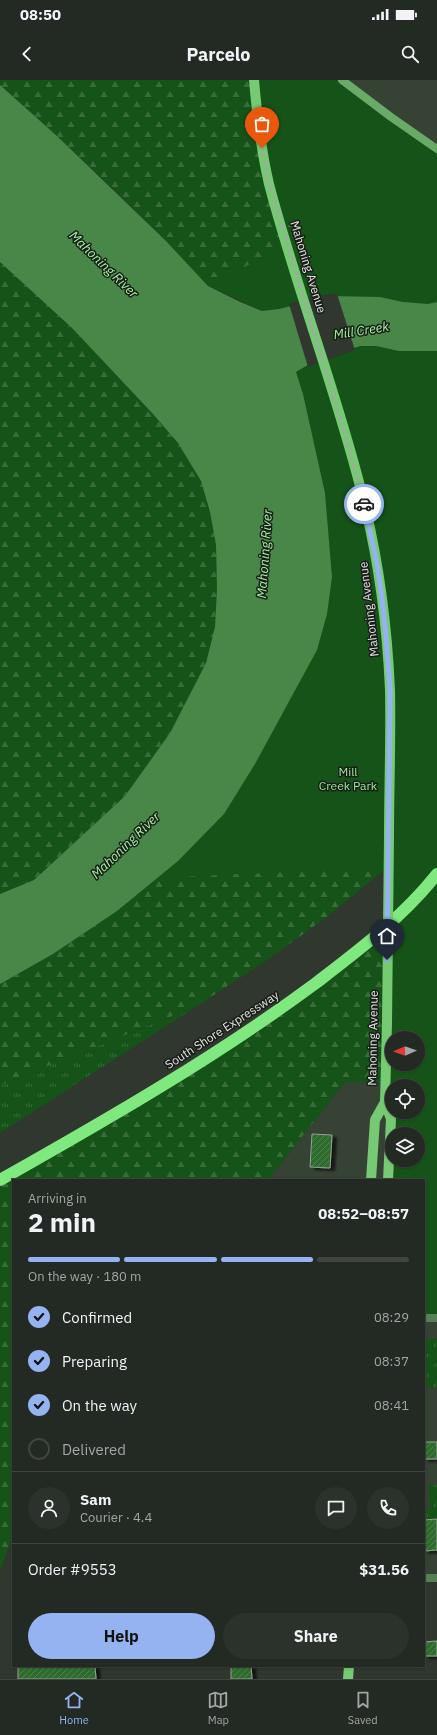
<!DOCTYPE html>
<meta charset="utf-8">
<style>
:root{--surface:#232923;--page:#2b312b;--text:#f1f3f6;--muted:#a3a6a6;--line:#404541;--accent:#95b2f1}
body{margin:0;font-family:"IBM Plex Sans",sans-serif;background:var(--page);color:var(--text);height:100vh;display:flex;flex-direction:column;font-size:15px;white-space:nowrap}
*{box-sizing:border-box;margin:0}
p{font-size:13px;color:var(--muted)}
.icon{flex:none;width:22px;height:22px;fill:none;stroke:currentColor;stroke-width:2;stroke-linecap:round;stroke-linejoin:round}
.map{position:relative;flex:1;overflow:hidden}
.details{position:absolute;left:12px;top:1099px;width:413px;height:488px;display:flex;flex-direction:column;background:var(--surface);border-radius:0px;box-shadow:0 1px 3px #0004,0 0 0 1px var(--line)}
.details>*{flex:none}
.needle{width:26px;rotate:268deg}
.controls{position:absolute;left:385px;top:951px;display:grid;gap:8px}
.controls a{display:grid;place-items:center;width:40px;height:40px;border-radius:50%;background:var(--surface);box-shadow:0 1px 3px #0004,0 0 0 1px var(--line);font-size:20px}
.pin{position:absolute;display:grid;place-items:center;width:34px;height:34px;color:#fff;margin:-41px -17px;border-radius:50% 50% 50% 0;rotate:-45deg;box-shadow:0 0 4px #0007}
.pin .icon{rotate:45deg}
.courier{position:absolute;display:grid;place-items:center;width:40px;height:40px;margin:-20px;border:3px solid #95b2f1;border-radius:50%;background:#fff;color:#222;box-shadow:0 1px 5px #0007}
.head em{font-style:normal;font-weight:700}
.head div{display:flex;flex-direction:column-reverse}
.head{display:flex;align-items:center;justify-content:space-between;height:68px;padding:0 16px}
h1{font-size:26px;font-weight:700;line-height:30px}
.bar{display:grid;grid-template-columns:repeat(4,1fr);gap:6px 4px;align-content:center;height:48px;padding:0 16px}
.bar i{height:5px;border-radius:3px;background:var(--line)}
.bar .on{background:var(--accent)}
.bar p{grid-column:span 4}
.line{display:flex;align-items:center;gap:10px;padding:0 16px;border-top:1px solid var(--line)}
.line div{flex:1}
.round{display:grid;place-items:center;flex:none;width:42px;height:42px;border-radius:21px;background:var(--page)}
ol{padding:0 16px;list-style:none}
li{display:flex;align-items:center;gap:12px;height:44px}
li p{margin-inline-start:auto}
li .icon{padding:4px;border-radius:50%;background:var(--accent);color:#111;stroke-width:4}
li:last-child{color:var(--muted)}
li i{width:22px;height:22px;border:2px solid var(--line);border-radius:50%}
.cta{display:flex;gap:8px;margin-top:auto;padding:8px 16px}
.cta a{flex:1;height:46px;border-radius:24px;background:var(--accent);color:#111;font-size:16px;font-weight:700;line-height:46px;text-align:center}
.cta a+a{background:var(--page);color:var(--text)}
.status{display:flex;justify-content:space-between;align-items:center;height:28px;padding:0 20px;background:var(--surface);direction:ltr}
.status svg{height:11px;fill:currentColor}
header{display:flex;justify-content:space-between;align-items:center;height:52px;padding:0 16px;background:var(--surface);font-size:18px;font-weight:700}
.tabs{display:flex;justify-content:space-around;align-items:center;height:56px;border-top:1px solid var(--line);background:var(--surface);font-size:11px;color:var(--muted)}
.tabs a{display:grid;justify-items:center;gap:2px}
.tabs .on{color:var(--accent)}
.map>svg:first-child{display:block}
.built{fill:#354234}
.grass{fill:url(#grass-tufts)}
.forest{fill:url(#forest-firs);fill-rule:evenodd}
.park{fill:#165318;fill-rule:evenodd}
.water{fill:#498748}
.pier{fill:#2f372f}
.building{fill:url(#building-hatch);stroke:#97a096;filter:url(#shadow)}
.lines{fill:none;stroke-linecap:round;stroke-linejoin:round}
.street{stroke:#588056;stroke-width:8}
.secondary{stroke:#69aa67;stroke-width:8}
.primary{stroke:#75ca73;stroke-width:10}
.highway{stroke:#7fe87e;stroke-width:12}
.primary-bridge{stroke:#75ca73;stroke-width:10}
.done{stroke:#a2a9a2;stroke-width:4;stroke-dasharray:0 7.2}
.route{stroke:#95b2f1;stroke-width:5}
.labels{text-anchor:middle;stroke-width:3;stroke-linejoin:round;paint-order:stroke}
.street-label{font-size:12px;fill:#e0e6e0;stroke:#1a1d19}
.park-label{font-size:12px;fill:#98ec95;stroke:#1a1d19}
.water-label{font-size:13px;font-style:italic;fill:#a1f59e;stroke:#1a1d19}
</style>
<div class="status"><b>08:50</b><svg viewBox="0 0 49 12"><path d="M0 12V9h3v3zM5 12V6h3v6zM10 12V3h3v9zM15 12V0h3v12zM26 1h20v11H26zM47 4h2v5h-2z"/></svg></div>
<header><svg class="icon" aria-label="back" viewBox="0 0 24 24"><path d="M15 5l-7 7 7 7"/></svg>Parcelo<svg class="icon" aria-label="search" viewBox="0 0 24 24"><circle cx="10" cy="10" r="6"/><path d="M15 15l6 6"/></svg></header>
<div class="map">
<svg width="437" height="1599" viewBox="0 0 437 1599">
<defs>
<pattern id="grass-tufts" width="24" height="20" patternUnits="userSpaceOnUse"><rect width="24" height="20" fill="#165318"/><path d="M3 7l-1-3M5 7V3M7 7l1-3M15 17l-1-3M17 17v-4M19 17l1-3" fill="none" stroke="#386c39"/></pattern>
<pattern id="forest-firs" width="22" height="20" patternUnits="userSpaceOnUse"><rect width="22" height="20" fill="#165318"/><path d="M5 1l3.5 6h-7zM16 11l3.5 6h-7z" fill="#386c39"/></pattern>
<pattern id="building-hatch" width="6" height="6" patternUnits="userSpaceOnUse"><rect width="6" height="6" fill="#2f6c2f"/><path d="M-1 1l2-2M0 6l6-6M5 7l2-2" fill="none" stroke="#4d814d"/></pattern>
<filter id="shadow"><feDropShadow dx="4.5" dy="2.5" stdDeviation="1" flood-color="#0009"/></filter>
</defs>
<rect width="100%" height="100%" fill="#2f372f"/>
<path class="built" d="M 342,0 L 437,0 L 437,69 Z
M 345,1002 L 386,1002 L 391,1039 L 388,1100 L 268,1100 Z
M 424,1238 L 437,1238 L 437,1498 L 424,1498 Z"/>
<path class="grass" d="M 197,926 L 0,1053 L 0,1005 Z
M 424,1259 L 437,1259 L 437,1307 L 424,1308 Z
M 429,1405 L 437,1405 L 437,1439 L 424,1440 L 424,1431 L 430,1430 Z"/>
<path class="forest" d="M 0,0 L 254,0 L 308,177 L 208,206 C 143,135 72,69 0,5 Z
M 0,182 L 72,248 L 153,334 L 178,363 L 201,401 L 210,432 L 216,465 L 217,509 L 215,547 L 206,583 L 170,653 L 125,716 L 34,800 L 0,814 Z
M 400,431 L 424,1100 L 388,1100 L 386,1002 L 345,1002 L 268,1100 L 13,1100 L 13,1455 L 0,1491 L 0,1100 L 195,985 L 388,845 L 388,787 L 328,836 L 270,878 L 197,926 L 0,1005 L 0,904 L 53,874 L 117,831 L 317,570 L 327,534 L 332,497 ZM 392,958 L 418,958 L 418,984 L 392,984 ZM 392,1006 L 418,1006 L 418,1032 L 392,1032 ZM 392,1054 L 418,1054 L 418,1080 L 392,1080 Z"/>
<path class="park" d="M 254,0 L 342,0 L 437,69 L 437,1238 L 424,1238 L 424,1100 L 388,1100 L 391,1039 L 385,1022 L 388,787 L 158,798 L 224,734 L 255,684 L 317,570 L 327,534 L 332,497 L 325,413 L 303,314 L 286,261 L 262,231 L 208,206 L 298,159 L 269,103 ZM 392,958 L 418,958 L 418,984 L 392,984 ZM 392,1006 L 418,1006 L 418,1032 L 392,1032 ZM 392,1054 L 418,1054 L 418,1080 L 392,1080 Z"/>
<path class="water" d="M 0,5 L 58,57 L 166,161 L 208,206 L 238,221 L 262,231 L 279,229 L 330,216 L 380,217 L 403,222 L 428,224 L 437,222 L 437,271 L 399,271 L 376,266 L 360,266 L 311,283 L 296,292 L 303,314 L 325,413 L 332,497 L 327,534 L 317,570 L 255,684 L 224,734 L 178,781 L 117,831 L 53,874 L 0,904 L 0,814 L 34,800 L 125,716 L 170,653 L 206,583 L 215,547 L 217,509 L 216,465 L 210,432 L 201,401 L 178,363 L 153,334 L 72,248 L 0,182 Z"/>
<path class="pier" d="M 330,214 L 337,214 L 355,270 L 308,287 L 289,224 L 307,218 Z"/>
<path class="building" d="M 312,1054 L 332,1055 L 330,1088 L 310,1087 Z
M 424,1362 L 437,1362 L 437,1379 L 424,1379 Z
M 437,1439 L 437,1470 L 424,1471 L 424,1440 Z
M 437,1561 L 437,1576 L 424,1576 L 424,1562 Z
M 18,1586 L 95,1586 L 96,1599 L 18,1599 Z
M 231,1586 L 251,1586 L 252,1599 L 231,1599 Z"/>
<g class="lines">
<path class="street" d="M 424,1238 L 437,1238
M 424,1498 L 437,1498"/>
<path class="secondary" d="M 342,0 L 391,37 L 437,69"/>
<path class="primary" d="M 254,0 C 257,35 261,70 269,104 C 296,207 335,307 361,410 C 378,475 387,542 390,610 C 391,659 389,708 389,757
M 387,943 L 385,1022 L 391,1039 L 388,1100
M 371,1100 L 375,1040 L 385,1022
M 348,1599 L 349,1586"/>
<path class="highway" d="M 0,1100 C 108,1039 216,977 316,903 C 359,870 403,837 437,794"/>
<path class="primary-bridge" d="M 387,943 L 389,757"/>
</g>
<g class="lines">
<path class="done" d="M 262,68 L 269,103 L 348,364 L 364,424"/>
<path class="route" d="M 364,424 L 377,484 L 381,510 L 386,556 L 390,610 L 387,880"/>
</g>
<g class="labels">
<g class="street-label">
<text transform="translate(308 187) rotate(73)" y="4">Mahoning Avenue</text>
<text transform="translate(369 529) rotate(-97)" y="4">Mahoning Avenue</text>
<text transform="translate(222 950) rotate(-33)" y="4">South Shore Expressway</text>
<text transform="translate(373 958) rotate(-89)" y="4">Mahoning Avenue</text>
</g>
<g class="park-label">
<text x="348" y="696">Mill<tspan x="348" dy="14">Creek Park</tspan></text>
</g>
<g class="water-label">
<text transform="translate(104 184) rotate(44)" y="5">Mahoning River</text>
<text transform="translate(361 250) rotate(-9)" y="5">Mill Creek</text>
<text transform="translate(264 474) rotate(-86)" y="5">Mahoning River</text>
<text transform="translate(125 765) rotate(-44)" y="5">Mahoning River</text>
</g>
</g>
</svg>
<div class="controls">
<a><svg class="needle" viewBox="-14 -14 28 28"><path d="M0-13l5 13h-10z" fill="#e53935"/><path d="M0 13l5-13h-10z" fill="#a3a6a6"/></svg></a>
<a><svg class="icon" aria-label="locate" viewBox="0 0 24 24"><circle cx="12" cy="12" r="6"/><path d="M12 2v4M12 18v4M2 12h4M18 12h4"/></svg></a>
<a><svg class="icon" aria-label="layers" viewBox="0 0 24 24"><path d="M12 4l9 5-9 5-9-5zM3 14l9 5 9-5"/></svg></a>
</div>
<div class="pin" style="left:262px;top:68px;background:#ea580c"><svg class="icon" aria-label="bag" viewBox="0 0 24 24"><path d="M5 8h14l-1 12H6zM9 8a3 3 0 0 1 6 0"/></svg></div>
<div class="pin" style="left:387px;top:880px;background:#1f2937"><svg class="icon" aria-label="home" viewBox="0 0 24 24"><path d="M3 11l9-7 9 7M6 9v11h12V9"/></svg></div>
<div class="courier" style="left:364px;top:424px"><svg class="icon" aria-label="car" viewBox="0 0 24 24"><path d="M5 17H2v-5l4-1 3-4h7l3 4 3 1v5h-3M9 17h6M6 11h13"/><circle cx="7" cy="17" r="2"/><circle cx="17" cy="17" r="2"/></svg></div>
<section class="details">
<div class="head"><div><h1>2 min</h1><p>Arriving in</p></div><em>08:52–08:57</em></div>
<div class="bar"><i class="on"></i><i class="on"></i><i class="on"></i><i></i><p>On the way · 180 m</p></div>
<ol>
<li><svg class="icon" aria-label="check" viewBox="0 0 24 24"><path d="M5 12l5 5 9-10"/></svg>Confirmed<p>08:29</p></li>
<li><svg class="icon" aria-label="check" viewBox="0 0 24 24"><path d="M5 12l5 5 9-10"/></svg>Preparing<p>08:37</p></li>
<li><svg class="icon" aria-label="check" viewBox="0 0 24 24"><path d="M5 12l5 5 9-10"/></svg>On the way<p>08:41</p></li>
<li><i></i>Delivered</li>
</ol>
<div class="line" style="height:72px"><a class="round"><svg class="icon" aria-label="person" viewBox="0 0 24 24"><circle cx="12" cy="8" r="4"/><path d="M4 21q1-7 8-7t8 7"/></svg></a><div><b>Sam</b><p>Courier · 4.4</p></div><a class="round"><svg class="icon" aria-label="chat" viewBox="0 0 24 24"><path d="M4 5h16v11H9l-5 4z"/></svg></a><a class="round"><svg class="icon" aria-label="phone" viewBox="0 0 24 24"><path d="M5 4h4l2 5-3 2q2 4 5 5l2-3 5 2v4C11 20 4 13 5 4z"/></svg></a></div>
<div class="line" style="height:52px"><div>Order #9553</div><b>$31.56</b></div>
<div class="cta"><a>Help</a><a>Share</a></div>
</section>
</div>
<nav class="tabs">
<a class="on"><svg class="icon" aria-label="home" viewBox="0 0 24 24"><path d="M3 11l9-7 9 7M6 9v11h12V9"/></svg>Home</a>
<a><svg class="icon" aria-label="map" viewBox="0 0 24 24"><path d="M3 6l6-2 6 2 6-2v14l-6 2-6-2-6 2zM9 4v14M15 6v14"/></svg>Map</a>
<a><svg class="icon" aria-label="saved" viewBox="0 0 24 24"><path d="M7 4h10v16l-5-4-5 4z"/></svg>Saved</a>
</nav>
